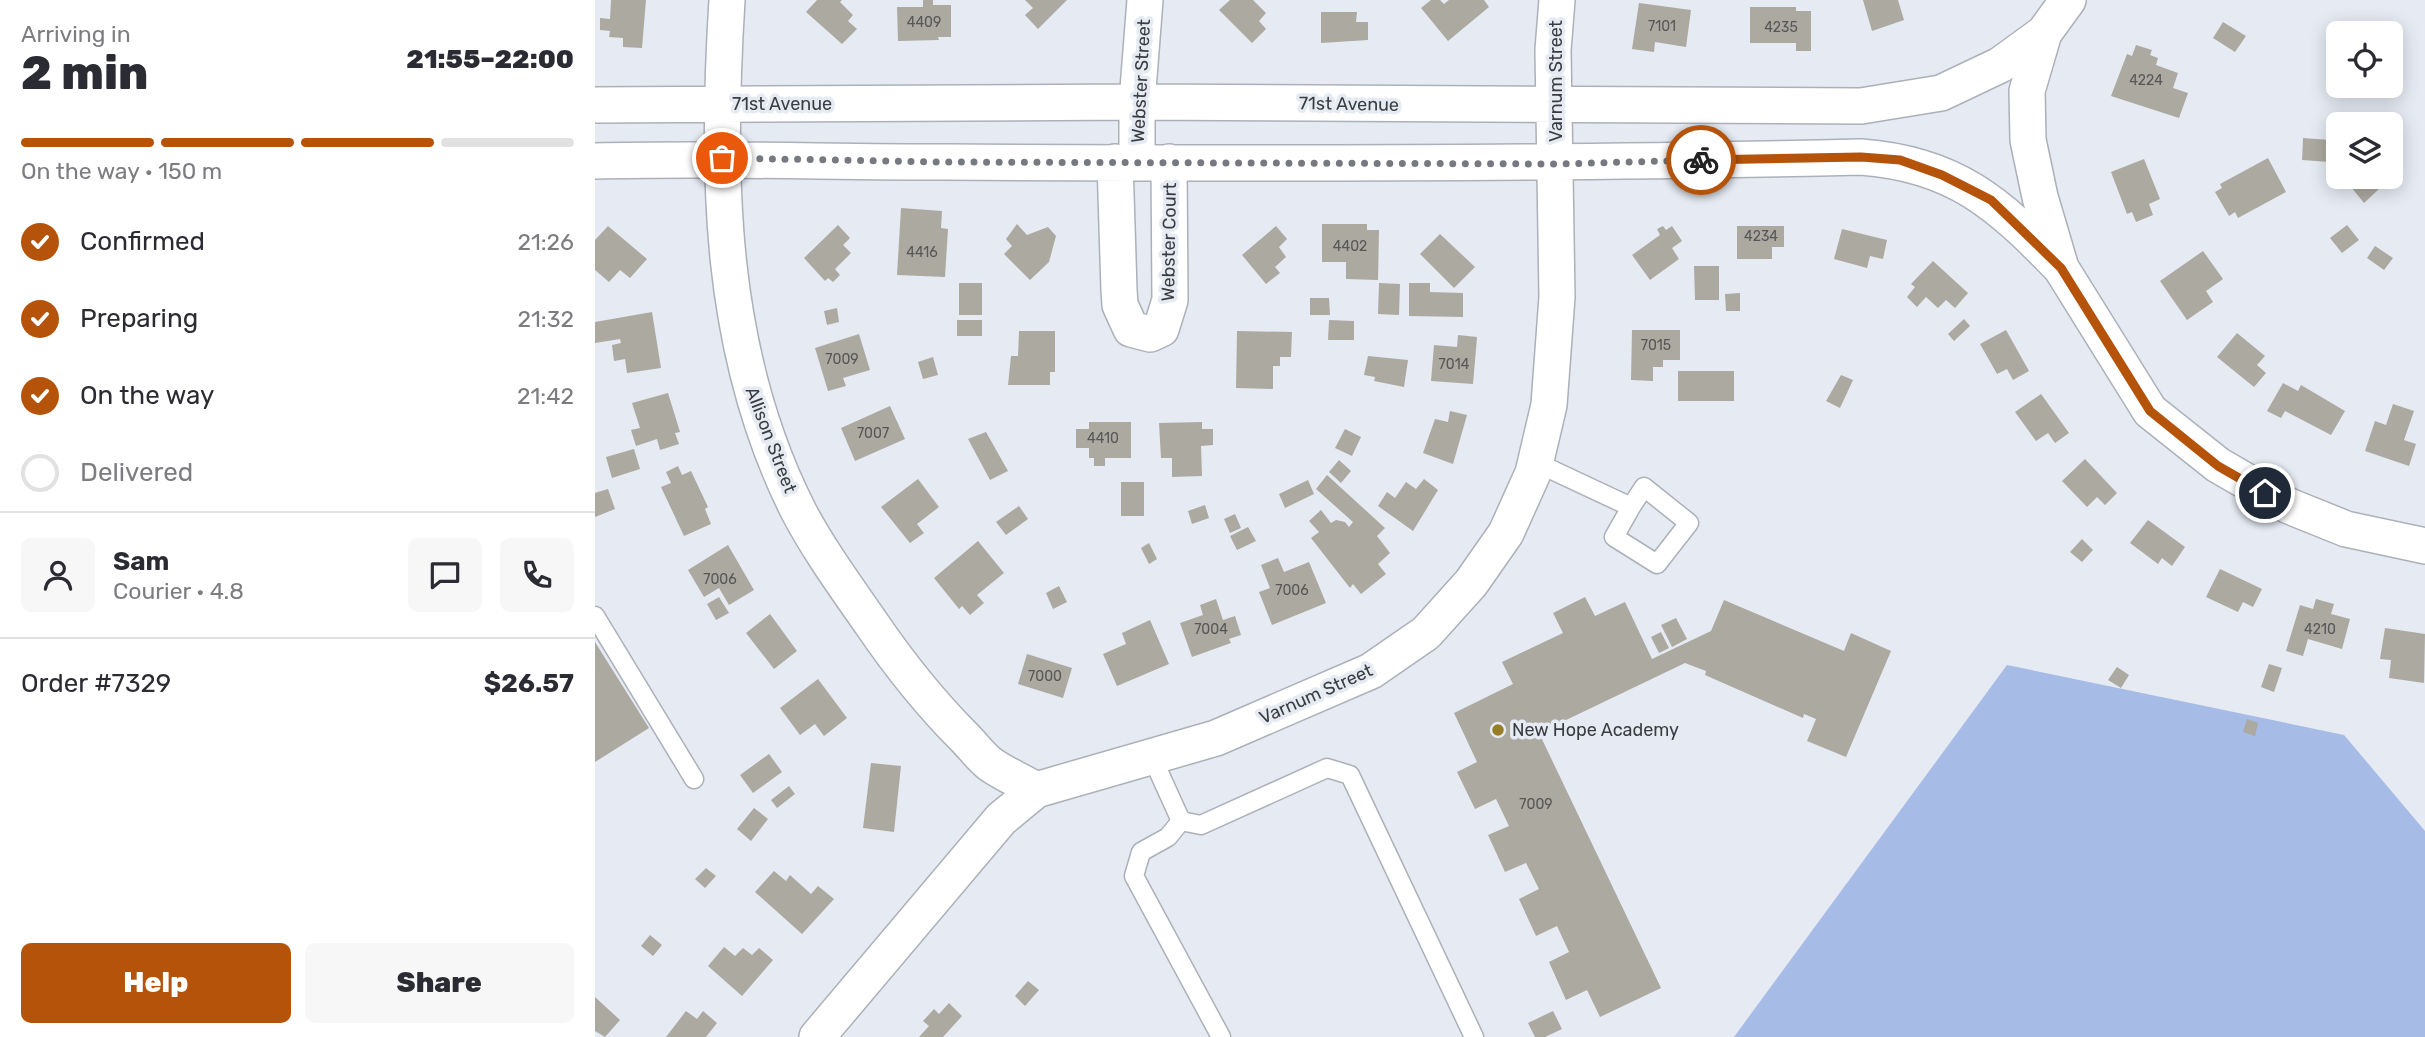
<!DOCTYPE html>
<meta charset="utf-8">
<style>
:root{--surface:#fff;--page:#f7f7f7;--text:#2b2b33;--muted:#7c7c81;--line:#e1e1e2;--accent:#b45309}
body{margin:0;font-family:Rubik,sans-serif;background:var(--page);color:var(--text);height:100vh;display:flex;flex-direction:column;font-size:26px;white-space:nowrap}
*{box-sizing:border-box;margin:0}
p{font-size:23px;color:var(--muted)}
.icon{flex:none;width:38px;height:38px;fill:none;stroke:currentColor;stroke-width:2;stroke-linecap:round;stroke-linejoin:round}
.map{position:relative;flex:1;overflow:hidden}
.sheet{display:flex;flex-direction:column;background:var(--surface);width:595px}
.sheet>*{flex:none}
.buttons{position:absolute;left:1731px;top:21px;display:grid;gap:14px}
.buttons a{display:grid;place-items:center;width:77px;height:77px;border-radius:10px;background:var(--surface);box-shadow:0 4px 18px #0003;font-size:35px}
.pin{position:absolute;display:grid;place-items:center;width:60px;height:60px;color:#fff;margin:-30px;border:4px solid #fff;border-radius:50%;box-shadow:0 2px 7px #0007}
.courier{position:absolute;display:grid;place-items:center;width:70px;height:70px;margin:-35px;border:5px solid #b45309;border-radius:50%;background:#fff;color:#222;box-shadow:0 2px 9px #0007}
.overview em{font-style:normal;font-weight:800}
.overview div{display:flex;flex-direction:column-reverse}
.overview{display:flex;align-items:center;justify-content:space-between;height:119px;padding:0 21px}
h1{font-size:46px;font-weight:800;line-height:52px}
.bar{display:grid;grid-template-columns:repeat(4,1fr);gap:10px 7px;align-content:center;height:84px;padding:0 21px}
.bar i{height:9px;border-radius:5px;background:var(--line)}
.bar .active{background:var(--accent)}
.bar p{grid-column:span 4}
.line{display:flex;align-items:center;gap:18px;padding:0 21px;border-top:2px solid var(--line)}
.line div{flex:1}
.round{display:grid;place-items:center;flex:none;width:74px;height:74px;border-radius:10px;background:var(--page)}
ol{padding:0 21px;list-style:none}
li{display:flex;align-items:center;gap:21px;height:77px}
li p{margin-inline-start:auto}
li .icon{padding:7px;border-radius:50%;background:var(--accent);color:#fff;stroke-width:4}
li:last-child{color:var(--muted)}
li i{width:38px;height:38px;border:4px solid var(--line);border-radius:50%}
.button{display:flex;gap:14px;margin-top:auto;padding:14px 21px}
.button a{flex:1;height:80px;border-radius:10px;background:var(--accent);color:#fff;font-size:28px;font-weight:800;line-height:80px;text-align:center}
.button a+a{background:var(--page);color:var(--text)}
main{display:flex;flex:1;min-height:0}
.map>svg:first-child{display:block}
.forest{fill:#a6bbe6}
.building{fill:#aca9a0}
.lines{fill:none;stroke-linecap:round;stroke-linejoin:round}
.lane-casing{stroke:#acb1b9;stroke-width:21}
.street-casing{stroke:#acb1b9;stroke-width:38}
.lane{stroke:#fff;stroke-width:18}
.street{stroke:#fff;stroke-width:35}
.done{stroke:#76797f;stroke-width:7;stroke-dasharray:0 12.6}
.route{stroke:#b45309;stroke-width:9}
.poi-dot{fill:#957e25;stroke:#e5eaf3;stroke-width:2.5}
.labels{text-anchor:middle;stroke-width:7;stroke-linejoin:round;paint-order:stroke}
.number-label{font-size:14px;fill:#575758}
.street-label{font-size:18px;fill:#3b3c40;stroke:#e5eaf3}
.poi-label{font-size:18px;fill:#3b3c40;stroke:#e5eaf3;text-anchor:start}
</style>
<main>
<section class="sheet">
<div class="overview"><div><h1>2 min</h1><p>Arriving in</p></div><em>21:55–22:00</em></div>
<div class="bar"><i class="active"></i><i class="active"></i><i class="active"></i><i></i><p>On the way · 150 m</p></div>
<ol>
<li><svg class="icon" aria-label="check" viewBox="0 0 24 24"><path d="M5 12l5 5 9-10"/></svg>Confirmed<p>21:26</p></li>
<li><svg class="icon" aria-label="check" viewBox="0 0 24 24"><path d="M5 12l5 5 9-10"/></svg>Preparing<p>21:32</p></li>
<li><svg class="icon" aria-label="check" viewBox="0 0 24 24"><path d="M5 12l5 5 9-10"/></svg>On the way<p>21:42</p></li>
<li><i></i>Delivered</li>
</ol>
<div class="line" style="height:126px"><a class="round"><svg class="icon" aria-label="person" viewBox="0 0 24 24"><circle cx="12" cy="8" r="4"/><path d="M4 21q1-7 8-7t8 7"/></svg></a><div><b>Sam</b><p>Courier · 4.8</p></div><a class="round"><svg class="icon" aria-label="chat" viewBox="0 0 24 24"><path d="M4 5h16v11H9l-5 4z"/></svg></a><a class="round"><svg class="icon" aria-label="phone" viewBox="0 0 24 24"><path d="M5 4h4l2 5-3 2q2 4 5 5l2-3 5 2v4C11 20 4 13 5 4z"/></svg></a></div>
<div class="line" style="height:91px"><div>Order #7329</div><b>$26.57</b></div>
<div class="button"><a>Help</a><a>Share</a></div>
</section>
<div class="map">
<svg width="1830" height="1037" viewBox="0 0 1830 1037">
<rect width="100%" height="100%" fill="#e5eaf3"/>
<path class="forest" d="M 1412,665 L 1749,735 L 1830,831 L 1830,1037 L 1139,1037 Z"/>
<path class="building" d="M 16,0 L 51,0 L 47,48 L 28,47 L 28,38 L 14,37 L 15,31 L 5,30 L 5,18 L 15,19 Z
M 222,0 L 247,0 L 245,2 L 258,15 L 253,21 L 262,29 L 247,44 L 211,12 Z
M 328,0 L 338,0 L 338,5 L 356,5 L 356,37 L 343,37 L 344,40 L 303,41 L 302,7 L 328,7 Z
M 430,0 L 472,0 L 443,29 L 430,15 L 438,8 Z
M 635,0 L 658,0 L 671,13 L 664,21 L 671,29 L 657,43 L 624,10 Z
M 836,0 L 845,0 L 849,4 L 854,0 L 889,0 L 894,7 L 853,41 L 826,8 Z
M 1268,0 L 1303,0 L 1309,20 L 1277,31 Z
M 1044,3 L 1096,10 L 1091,47 L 1060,42 L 1059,52 L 1037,49 Z
M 1155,7 L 1201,7 L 1201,11 L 1216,11 L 1216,51 L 1201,51 L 1201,43 L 1155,43 Z
M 726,12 L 762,12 L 761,22 L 773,22 L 773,40 L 726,43 Z
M 1628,22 L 1651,36 L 1640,52 L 1618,38 Z
M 1541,45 L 1557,50 L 1555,55 L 1563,58 L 1561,65 L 1583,73 L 1578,88 L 1593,93 L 1584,118 L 1516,96 L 1532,54 L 1537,56 Z
M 1708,138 L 1735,140 L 1734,162 L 1707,160 Z
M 1673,158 L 1691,192 L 1643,218 L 1640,212 L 1634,216 L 1620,192 L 1627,188 L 1625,184 Z
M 1549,159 L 1565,199 L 1554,204 L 1558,215 L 1541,222 L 1537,212 L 1532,214 L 1516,172 Z
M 1748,177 L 1774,177 L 1784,189 L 1769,203 Z
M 306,208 L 347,211 L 346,228 L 353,229 L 350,277 L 302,275 Z
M 422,224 L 432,235 L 453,227 L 461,236 L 454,262 L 435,280 L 409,254 L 417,246 L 411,239 Z
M 727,224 L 772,224 L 772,230 L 784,230 L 783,280 L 751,279 L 751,262 L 727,262 Z
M 243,225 L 255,238 L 248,245 L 256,253 L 240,269 L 245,275 L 238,282 L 233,278 L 230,281 L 209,258 Z
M 1752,225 L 1764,240 L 1747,253 L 1735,238 Z
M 13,226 L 52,259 L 35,278 L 25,270 L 14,282 L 0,270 L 0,240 Z
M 681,226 L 692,239 L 684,247 L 691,257 L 680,267 L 685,273 L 671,284 L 647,255 Z
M 1068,226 L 1071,230 L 1077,226 L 1087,241 L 1077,248 L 1084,259 L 1055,280 L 1037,255 L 1065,235 L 1062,229 Z
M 1142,226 L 1189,226 L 1189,247 L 1177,247 L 1177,259 L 1142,259 Z
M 1247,229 L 1292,240 L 1288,259 L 1275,256 L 1272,268 L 1239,259 Z
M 845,234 L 880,267 L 859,288 L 825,254 Z
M 1780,246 L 1798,258 L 1789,270 L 1772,258 Z
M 1608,251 L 1628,279 L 1611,291 L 1618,302 L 1592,320 L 1565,281 Z
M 1338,261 L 1373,293 L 1360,308 L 1351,300 L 1343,308 L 1331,297 L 1322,307 L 1312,297 L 1320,287 L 1316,284 Z
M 1099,266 L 1124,266 L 1124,300 L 1100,300 Z
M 364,283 L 387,283 L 387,315 L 364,315 Z
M 784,283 L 805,284 L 804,315 L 783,314 Z
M 814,283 L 835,283 L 835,292 L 868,293 L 868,317 L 814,316 Z
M 1145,293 L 1145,311 L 1131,311 L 1130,294 Z
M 715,298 L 734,298 L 735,315 L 715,315 Z
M 242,308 L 244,322 L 232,325 L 229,311 Z
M 57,312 L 66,368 L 32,373 L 30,359 L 19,361 L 17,345 L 26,343 L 25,339 L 0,343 L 0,322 Z
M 1369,319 L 1375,326 L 1359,341 L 1353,334 Z
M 362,320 L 387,320 L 387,336 L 362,336 Z
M 734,320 L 759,321 L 759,340 L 733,340 Z
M 1037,330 L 1085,330 L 1085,360 L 1068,360 L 1068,367 L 1058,367 L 1058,381 L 1036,380 Z
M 1411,330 L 1434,371 L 1418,380 L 1412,369 L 1402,374 L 1385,344 Z
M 424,331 L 460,331 L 460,372 L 455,372 L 455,385 L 413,385 L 416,356 L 423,356 Z
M 642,331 L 697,332 L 696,357 L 685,357 L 685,366 L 678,366 L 678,389 L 641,388 Z
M 1642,333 L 1670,356 L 1662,365 L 1671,373 L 1659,387 L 1622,357 Z
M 264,334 L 275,370 L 248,378 L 251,386 L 233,391 L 220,348 Z
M 863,335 L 882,337 L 878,384 L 836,381 L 839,345 L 862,347 Z
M 773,356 L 813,360 L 809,387 L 779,381 L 780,377 L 769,375 Z
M 338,357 L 343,375 L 328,379 L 323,362 Z
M 1083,371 L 1139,371 L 1139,401 L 1083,401 Z
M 1246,375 L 1258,380 L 1245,408 L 1231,401 Z
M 1688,383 L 1703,391 L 1706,385 L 1750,411 L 1736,435 L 1690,411 L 1686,418 L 1672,411 Z
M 73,393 L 85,432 L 80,433 L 84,444 L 65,450 L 62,439 L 41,446 L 36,430 L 45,428 L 37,403 Z
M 1446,394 L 1474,433 L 1460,443 L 1453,433 L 1441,441 L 1420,412 Z
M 1798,404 L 1819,411 L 1809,440 L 1821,444 L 1814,466 L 1770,451 L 1780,421 L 1791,425 Z
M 295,406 L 310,439 L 260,461 L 246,428 Z
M 855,411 L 872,415 L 858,464 L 828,453 L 840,419 L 853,422 Z
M 494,422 L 536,422 L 536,458 L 510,458 L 510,466 L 499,466 L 499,458 L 494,458 L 494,448 L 481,448 L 481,429 L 494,429 Z
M 607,422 L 607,429 L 618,429 L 618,445 L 606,446 L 607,476 L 577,477 L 577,458 L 566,458 L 564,423 Z
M 750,429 L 766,437 L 757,456 L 740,448 Z
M 391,432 L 413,471 L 395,480 L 373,439 Z
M 39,449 L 45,469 L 17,478 L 11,457 Z
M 1490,459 L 1522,493 L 1510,505 L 1502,497 L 1492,507 L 1467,481 Z
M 744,460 L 756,471 L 746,483 L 734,472 Z
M 83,466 L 87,475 L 96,471 L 113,507 L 110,509 L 116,524 L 89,536 L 66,487 L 76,483 L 71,472 Z
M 732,475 L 790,528 L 782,536 L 795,553 L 783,564 L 791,574 L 766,594 L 758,584 L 755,588 L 716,538 L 724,532 L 714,521 L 726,510 L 736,523 L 741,520 L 750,522 L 754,527 L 758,522 L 721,489 Z
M 323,479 L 344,507 L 322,524 L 329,533 L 315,543 L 286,507 Z
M 829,479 L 843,490 L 818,531 L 783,506 L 792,492 L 800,498 L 811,482 L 821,489 Z
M 713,480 L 719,494 L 690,508 L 684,494 Z
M 526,482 L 549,482 L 549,516 L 526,516 Z
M 13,489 L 20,509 L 0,517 L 0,493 Z
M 610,505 L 614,518 L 597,524 L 593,511 Z
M 424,506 L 433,519 L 411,535 L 401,522 Z
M 640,514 L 646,528 L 635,533 L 629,519 Z
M 1553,520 L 1590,547 L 1577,566 L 1567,558 L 1563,564 L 1535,543 Z
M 653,527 L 661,541 L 642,550 L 635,536 Z
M 1487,539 L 1498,550 L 1487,562 L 1475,552 Z
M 383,541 L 409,573 L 382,595 L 389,603 L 375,615 L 367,606 L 364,609 L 339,578 Z
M 554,543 L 562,559 L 554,564 L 546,548 Z
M 133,545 L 159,590 L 134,605 L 124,588 L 109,597 L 93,570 Z
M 683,558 L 689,572 L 714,562 L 731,603 L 677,625 L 664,592 L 675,588 L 666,565 Z
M 1625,569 L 1667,589 L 1658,607 L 1648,602 L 1643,612 L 1611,597 Z
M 464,586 L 472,602 L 458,609 L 451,593 Z
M 124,597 L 134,613 L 121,620 L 112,604 Z
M 990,597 L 1000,616 L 1030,602 L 1057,659 L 1116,631 L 1129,600 L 1249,651 L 1256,633 L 1296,651 L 1251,757 L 1212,741 L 1221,719 L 1209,714 L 1208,718 L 1110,675 L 1111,671 L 1090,663 L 944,733 L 1066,988 L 1005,1017 L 992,990 L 971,1000 L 954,962 L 974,952 L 962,926 L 941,936 L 924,899 L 944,889 L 931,863 L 910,872 L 893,835 L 914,826 L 901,799 L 880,809 L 862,772 L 882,762 L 859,713 L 918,684 L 907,662 L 968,633 L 958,613 Z
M 621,599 L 628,620 L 640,616 L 646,635 L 634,639 L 636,643 L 597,657 L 585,623 L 608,615 L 605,605 Z
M 1721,599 L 1739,604 L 1736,614 L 1755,619 L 1747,649 L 1713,639 L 1708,656 L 1691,651 L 1705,605 L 1718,609 Z
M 175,614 L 202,651 L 179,669 L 151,633 Z
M 1081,618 L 1092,639 L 1077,647 L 1066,625 Z
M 555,620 L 574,664 L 522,686 L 508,654 L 531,644 L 527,633 Z
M 1790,628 L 1830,634 L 1829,683 L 1794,678 L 1796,660 L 1785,659 Z
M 1066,632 L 1074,648 L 1064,653 L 1056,637 Z
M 0,642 L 54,728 L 0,762 Z
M 432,654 L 477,668 L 468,698 L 423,684 Z
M 1674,664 L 1687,668 L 1679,692 L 1666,687 Z
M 1522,667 L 1534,675 L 1526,688 L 1513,680 Z
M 223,679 L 252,718 L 229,736 L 220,724 L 205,735 L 185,708 Z
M 1652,719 L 1663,723 L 1660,736 L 1648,732 Z
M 174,754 L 187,772 L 158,793 L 145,775 Z
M 276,763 L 306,766 L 299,832 L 268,828 Z
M 194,786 L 200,794 L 182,808 L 176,800 Z
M 159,808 L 173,819 L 156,841 L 142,829 Z
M 111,868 L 121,876 L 110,888 L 100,879 Z
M 179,871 L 191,881 L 195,875 L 216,894 L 223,886 L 239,899 L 207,934 L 160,892 Z
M 55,935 L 67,945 L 58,956 L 46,946 Z
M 129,947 L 140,956 L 148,948 L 157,955 L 164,948 L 178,960 L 147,996 L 113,966 Z
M 433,981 L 444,990 L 430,1006 L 420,996 Z
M 0,997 L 25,1020 L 10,1037 L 0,1031 Z
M 354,1003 L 367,1016 L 348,1037 L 324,1037 L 334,1026 L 328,1021 L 339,1009 L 344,1014 Z
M 91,1011 L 102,1019 L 108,1011 L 122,1023 L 111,1037 L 71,1037 Z
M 958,1011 L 967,1029 L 950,1037 L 940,1037 L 933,1023 Z"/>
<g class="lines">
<g class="lane-casing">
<path id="lane" d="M 940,462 L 1036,507 L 1049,487 L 1094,523 L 1062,564 L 1019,537 L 1036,507
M 0,616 L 99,779
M 557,757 L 586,821 L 573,837 L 546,852 L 539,876 L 626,1037
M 586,821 L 606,825 L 732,768 L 755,775 L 879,1037"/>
</g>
<g class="street-casing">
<path id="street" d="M 132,0 C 121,174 123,353 204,512 C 224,550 251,587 276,623 C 304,664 334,702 369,737 C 378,746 386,757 395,764 C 409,774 426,781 441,790
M 1449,33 L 1432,91 L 1433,140 L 1445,197 L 1466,268 L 1555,411 L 1623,465 L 1694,506 L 1751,529 L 1830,546
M 0,105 L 542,102 L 1266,106 L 1346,93 L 1405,65 L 1449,33 L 1473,0
M 0,161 C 117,158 233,162 350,162 C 655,164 960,164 1266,157 C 1360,164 1403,203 1466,268
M 520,162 L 524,290 L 525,305 L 536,329 L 555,334 L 566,329 L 575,300 L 574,162
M 542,162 L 542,102 L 550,0
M 222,1037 L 406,819 L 441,790 L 621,738 L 776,671 L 831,633 L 876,583 L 911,533 L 938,473 L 954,405 L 962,297 L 958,50 L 962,0"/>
</g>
<use href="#lane" class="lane"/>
<use href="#street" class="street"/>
</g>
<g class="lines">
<path class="done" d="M 127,158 L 348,162 L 962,164 L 1106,160"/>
<path class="route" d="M 1106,160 L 1266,157 L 1305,160 L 1347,175 L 1396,200 L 1466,268 L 1555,411 L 1623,466 L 1670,493"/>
</g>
<circle class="poi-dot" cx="903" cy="730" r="7"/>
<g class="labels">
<g class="number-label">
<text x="329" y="27">4409</text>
<text x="1067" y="31">7101</text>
<text x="1186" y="32">4235</text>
<text x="1551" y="85">4224</text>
<text x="1166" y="241">4234</text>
<text x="755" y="251">4402</text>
<text x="327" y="257">4416</text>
<text x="1061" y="350">7015</text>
<text x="247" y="364">7009</text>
<text x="859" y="369">7014</text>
<text x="278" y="438">7007</text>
<text x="508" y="443">4410</text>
<text x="125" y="584">7006</text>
<text x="697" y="595">7006</text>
<text x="616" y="634">7004</text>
<text x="1725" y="634">4210</text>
<text x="450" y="681">7000</text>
<text x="941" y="809">7009</text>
</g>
<g class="street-label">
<text transform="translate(546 81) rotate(-87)" y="6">Webster Street</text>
<text transform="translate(961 81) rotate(-90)" y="6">Varnum Street</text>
<text x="187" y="110">71st Avenue</text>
<text transform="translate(754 104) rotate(1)" y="6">71st Avenue</text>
<text transform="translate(574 242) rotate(-89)" y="6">Webster Court</text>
<text transform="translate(176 440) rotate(69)" y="6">Allison Street</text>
<text transform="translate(721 694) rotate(-24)" y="6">Varnum Street</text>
</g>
<g class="poi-label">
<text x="917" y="736">New Hope Academy</text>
</g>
</g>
</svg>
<div class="buttons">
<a><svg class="icon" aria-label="locate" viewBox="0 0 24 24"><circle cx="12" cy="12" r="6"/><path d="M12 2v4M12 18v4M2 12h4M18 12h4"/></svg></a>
<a><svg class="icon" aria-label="layers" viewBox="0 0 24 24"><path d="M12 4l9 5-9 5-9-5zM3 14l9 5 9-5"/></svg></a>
</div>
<div class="pin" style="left:127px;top:158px;background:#ea580c"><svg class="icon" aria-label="bag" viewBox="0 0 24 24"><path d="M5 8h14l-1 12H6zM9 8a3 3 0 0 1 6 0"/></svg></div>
<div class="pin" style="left:1670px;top:493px;background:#1f2937"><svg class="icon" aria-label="home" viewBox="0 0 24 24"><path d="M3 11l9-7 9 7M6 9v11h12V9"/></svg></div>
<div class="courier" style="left:1106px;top:160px"><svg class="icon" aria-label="bike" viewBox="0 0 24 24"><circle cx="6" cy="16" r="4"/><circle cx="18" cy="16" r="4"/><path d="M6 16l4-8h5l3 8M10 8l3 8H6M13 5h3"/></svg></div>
</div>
</main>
